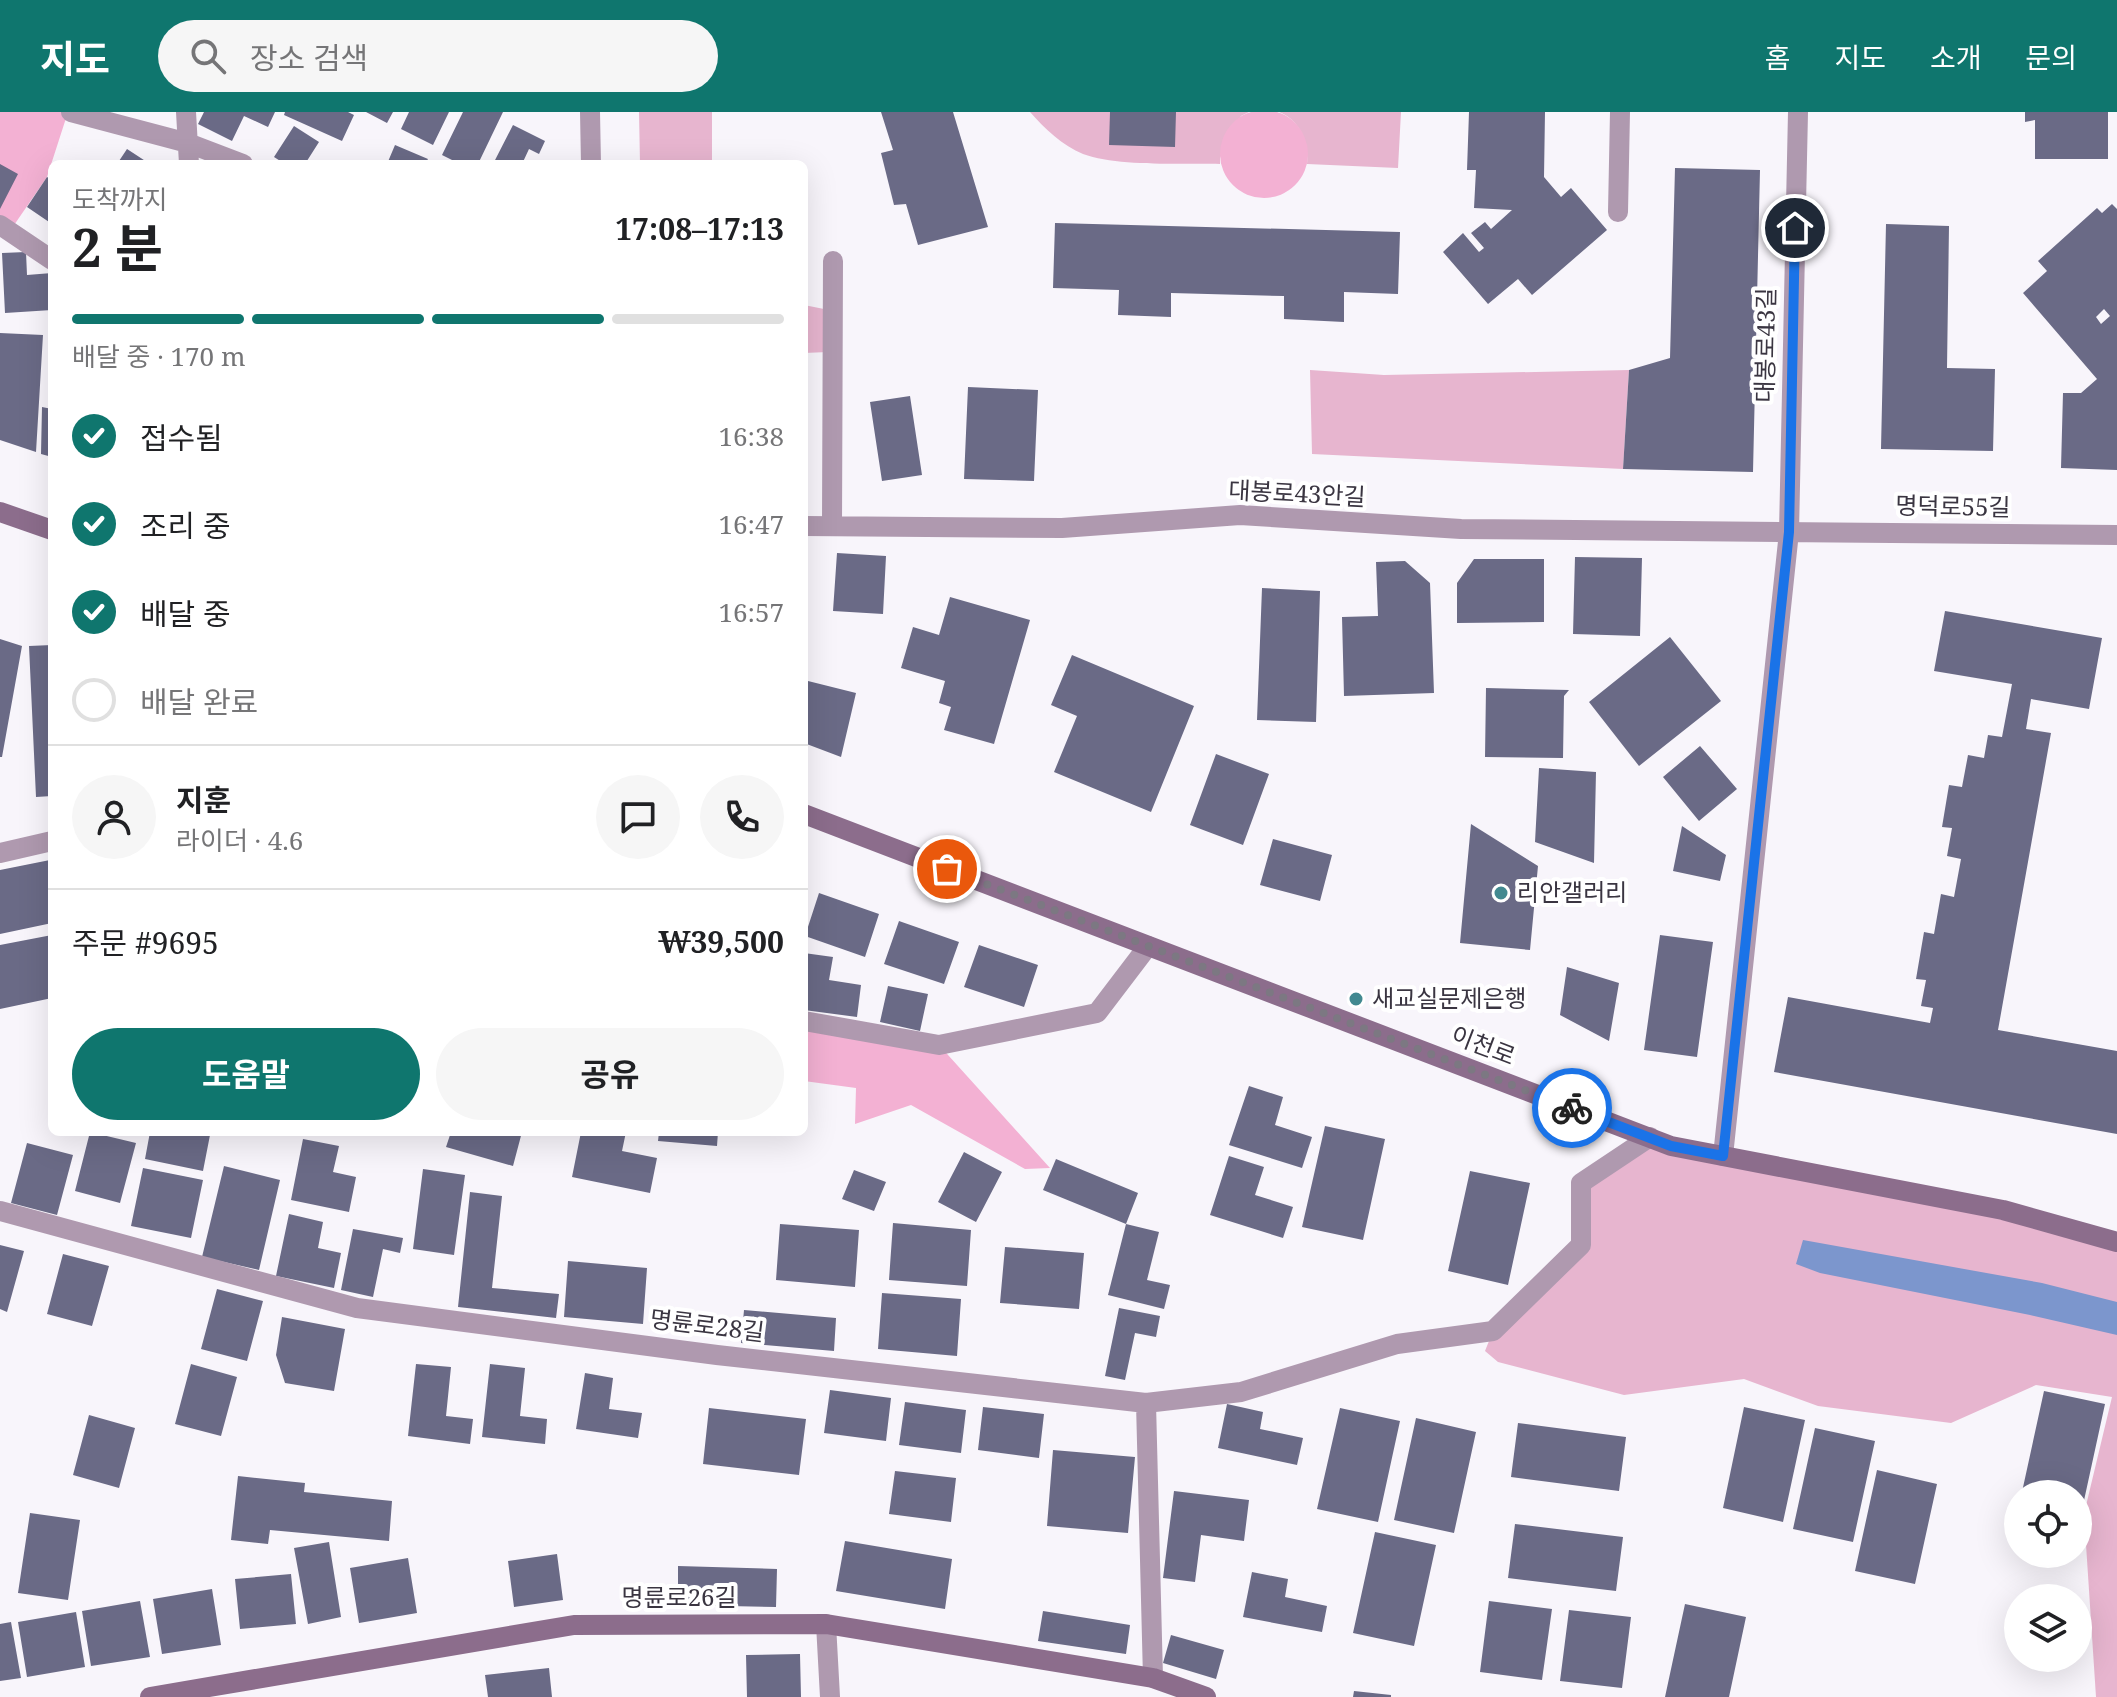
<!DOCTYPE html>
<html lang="ko">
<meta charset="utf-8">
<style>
:root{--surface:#fff;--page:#f6f6f6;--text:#202124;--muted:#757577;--line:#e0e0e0;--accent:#0f766e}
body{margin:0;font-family:"Noto Serif","Noto Sans KR",serif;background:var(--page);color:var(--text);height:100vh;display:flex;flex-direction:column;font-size:30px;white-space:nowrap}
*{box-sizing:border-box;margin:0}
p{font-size:26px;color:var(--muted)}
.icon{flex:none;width:44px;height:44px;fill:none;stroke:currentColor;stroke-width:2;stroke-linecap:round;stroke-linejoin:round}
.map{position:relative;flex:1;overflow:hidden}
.sheet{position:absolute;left:48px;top:48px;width:760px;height:976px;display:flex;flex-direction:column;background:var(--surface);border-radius:12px;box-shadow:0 8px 32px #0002}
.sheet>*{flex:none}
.fabs{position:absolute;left:2004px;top:1368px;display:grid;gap:16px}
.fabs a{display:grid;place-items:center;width:88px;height:88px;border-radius:50%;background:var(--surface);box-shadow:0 8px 32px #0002;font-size:40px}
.pin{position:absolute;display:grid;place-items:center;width:68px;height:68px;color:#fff;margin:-34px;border:4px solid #fff;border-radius:50%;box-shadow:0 2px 8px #0007}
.courier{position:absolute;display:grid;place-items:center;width:80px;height:80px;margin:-40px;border:6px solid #1a73e8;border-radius:50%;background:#fff;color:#222;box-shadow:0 2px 10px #0007}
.head em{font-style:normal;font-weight:700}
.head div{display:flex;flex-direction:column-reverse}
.head{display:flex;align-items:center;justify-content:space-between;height:136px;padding:0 24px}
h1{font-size:52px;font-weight:700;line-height:60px}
.bar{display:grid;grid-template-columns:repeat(4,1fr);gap:12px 8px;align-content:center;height:96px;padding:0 24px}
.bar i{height:10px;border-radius:6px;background:var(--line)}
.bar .active{background:var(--accent)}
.bar p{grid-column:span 4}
.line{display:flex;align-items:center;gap:20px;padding:0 24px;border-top:2px solid var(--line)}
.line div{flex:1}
.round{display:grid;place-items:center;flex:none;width:84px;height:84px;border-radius:42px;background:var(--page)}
ol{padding:0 24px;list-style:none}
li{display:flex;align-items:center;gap:24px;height:88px}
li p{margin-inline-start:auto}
li .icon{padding:8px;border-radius:50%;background:var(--accent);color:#fff;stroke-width:4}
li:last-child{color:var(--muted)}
li i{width:44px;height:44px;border:4px solid var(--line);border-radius:50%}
.primary-button{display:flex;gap:16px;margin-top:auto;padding:16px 24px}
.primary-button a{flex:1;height:92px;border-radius:48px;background:var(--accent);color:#fff;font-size:32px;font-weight:700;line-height:92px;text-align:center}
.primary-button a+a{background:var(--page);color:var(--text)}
header{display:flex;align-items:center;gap:48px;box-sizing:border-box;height:112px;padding:0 40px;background:var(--accent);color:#fff}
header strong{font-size:38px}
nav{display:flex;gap:44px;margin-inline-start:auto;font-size:28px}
.search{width:560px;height:72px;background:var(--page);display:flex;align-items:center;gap:20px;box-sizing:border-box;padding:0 28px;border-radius:44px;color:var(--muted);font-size:30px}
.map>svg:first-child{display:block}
.green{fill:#e7b5cf}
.forest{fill:#f3b1d3}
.water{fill:#7c96cd}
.building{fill:#6a6a86;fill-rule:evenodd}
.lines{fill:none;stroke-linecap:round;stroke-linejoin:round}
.street{stroke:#af99af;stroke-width:20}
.secondary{stroke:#8c6d8c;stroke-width:20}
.done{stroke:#7c7882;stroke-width:8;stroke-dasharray:0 14.4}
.route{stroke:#1a73e8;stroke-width:10}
.poi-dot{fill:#428990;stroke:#fff;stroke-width:3}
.labels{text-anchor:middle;stroke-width:8;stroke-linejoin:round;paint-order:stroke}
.street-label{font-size:24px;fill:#3a3541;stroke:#fff}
.poi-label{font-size:24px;fill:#3a3541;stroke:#fff;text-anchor:start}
</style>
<header>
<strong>지도</strong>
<div class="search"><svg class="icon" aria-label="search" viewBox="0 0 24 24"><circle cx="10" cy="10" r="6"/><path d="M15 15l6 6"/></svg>장소 검색</div>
<nav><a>홈</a><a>지도</a><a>소개</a><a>문의</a></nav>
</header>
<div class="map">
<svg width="2117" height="1585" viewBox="0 0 2117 1585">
<rect width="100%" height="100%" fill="#f8f5fb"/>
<path class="green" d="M 639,0 L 712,0 L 712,52 L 640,52 Z
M 1030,0 L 1249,0 L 1241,4 L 1220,46 L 1220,52 C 1182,51 1118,55 1083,42 C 1063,34 1044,16 1030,0 Z
M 1279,0 L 1401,0 L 1398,56 L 1307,52 C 1309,31 1300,8 1279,0 Z
M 804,193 L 829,198 L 828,240 L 804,241 Z
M 1310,258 L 1384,263 L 1629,258 L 1623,357 L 1312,342 Z
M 1650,1025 L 2117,1130 L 2117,1585 L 2096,1585 L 2084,1402 L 2112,1285 L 2036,1273 L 1951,1311 L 1818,1294 L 1744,1267 L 1624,1283 L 1498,1250 L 1485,1239 L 1493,1219 L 1581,1133 L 1581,1071 Z"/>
<path class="forest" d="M1220 42a44 44 0 1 1 88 0a44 44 0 1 1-88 0Z
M 0,0 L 68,0 L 47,65 L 10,119 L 0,113 Z
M 804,910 L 939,933 L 1050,1056 L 1025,1057 L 911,993 L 855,1012 L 856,976 L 804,969 Z"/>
<path class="water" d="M 1803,1128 L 2042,1171 L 2117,1190 L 2117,1223 L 2030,1203 L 1820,1161 L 1796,1152 Z"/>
<path class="building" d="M 204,0 L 275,0 L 268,15 L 244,4 L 232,29 L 198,12 Z
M 285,0 L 348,0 L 354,3 L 342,29 L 284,3 Z
M 366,0 L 393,0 L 387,11 Z
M 409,0 L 449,0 L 433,33 L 401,17 Z
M 463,0 L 503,0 L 478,52 L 460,52 L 442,43 Z
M 881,0 L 953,0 L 988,115 L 918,133 L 906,92 L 894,93 L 881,41 L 893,38 Z
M 1110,0 L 1176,0 L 1175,35 L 1109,33 Z
M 1469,0 L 1545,0 L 1544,65 L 1561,85 L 1571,76 L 1607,118 L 1532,183 L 1518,167 L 1488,192 L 1443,140 L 1463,121 L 1479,140 L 1484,136 L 1471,121 L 1485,110 L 1491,117 L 1512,98 L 1474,96 L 1476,58 L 1467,58 Z
M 2025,0 L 2108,0 L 2108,47 L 2035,47 L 2035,8 L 2025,10 Z
M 513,13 L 545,29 L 539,42 L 529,37 L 522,52 L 493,52 Z
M 294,14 L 319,30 L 305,52 L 285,52 L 274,45 Z
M 395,33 L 428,47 L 425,52 L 387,52 Z
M 127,37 L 150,52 L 117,52 Z
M 0,52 L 18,62 L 0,97 Z
M 1675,56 L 1760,58 L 1753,360 L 1623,357 L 1629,258 L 1670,246 Z
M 47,65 L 52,68 L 52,112 L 27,95 Z
M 2112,92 L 2117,97 L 2117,358 L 2061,356 L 2063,281 L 2081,281 L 2097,267 L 2023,181 L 2047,159 L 2038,149 L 2097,96 L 2102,101 ZM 2104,197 L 2110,204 L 2101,212 L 2096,205 Z
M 1055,111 L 1400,120 L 1398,182 L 1344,180 L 1344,210 L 1284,207 L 1284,184 L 1171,181 L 1171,205 L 1118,203 L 1119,178 L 1053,176 Z
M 1886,112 L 1949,114 L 1947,256 L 1995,257 L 1993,339 L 1881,337 Z
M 26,140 L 27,163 L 52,161 L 52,198 L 5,201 L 2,141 Z
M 0,221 L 43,223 L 36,340 L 0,328 Z
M 968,275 L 1038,278 L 1034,369 L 964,367 Z
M 910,284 L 922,363 L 882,369 L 870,290 Z
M 42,295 L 52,297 L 52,345 L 41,342 Z
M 837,441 L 886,444 L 883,502 L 833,499 Z
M 1575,445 L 1642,446 L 1640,524 L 1573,522 Z
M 1474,447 L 1544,447 L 1544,510 L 1457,511 L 1457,471 Z
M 1405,449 L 1430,471 L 1434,581 L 1344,584 L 1342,505 L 1378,504 L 1376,450 Z
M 1262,476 L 1320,479 L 1316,610 L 1257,608 Z
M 950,485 L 1030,508 L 994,632 L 944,618 L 951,595 L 939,591 L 945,569 L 901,556 L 913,515 L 939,523 Z
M 1945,499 L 2102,526 L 2089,597 L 2031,587 L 2026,617 L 2051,621 L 1998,918 L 2117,939 L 2117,1022 L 1774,960 L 1788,885 L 1930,911 L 1933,896 L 1921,894 L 1926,868 L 1916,867 L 1924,820 L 1934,822 L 1941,782 L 1954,785 L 1961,747 L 1947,744 L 1952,716 L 1942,715 L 1949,673 L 1962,675 L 1968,643 L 1984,646 L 1988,623 L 2002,625 L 2012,572 L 1934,559 Z
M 1670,525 L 1721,589 L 1639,654 L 1589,590 Z
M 0,527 L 22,534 L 2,645 L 0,645 Z
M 52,533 L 52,684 L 36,685 L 29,534 Z
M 1072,543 L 1194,594 L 1151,700 L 1054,660 L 1077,604 L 1051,593 Z
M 804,568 L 856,581 L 841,645 L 804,631 Z
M 1486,576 L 1569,578 L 1564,584 L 1563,646 L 1485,645 Z
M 1700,634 L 1737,677 L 1699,709 L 1663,665 Z
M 1216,642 L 1269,662 L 1243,733 L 1190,713 Z
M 1539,656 L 1596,660 L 1594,751 L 1535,730 Z
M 1471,712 L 1538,754 L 1530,838 L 1460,831 Z
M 1682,714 L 1726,743 L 1720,769 L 1673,759 Z
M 1273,727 L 1332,743 L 1320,789 L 1260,773 Z
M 50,748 L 52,811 L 0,822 L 0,758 Z
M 819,781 L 879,802 L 865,845 L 805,824 Z
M 899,809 L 959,830 L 944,872 L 884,852 Z
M 52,823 L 52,886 L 0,897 L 0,833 Z
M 1660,823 L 1713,830 L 1697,945 L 1644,938 Z
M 979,833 L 1038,853 L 1024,895 L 964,875 Z
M 804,841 L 833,845 L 829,868 L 861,873 L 857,905 L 804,898 Z
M 1567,855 L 1619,871 L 1609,929 L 1560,903 Z
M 888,874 L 928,882 L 920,919 L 880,910 Z
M 1249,974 L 1283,985 L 1275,1013 L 1312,1025 L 1302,1056 L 1229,1033 Z
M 1325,1014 L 1385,1027 L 1363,1128 L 1302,1115 Z
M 90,1020 L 136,1031 L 120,1091 L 75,1079 Z
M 150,1020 L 194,1020 L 210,1023 L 203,1059 L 145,1047 Z
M 451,1020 L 522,1020 L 513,1054 L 446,1035 Z
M 581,1020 L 626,1020 L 622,1039 L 657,1046 L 650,1081 L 572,1065 Z
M 659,1020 L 718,1020 L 717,1034 L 658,1029 Z
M 303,1027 L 339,1034 L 333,1060 L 356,1065 L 349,1100 L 291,1088 Z
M 27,1031 L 73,1043 L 57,1103 L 11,1091 Z
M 964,1040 L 1002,1060 L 976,1110 L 938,1090 Z
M 1229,1044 L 1264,1055 L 1255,1083 L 1293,1095 L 1283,1126 L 1210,1103 Z
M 1056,1047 L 1138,1081 L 1126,1112 L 1043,1078 Z
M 224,1054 L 280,1068 L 259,1158 L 202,1145 Z
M 143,1056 L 203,1068 L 191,1126 L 131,1114 Z
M 423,1057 L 465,1063 L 454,1143 L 413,1137 Z
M 854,1058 L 886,1070 L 874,1099 L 842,1087 Z
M 1470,1059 L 1530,1071 L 1508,1173 L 1448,1159 Z
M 470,1080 L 502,1084 L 492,1176 L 559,1182 L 556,1206 L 458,1195 Z
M 289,1102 L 323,1110 L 318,1136 L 341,1141 L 334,1176 L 276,1164 Z
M 893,1111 L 971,1118 L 967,1174 L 889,1168 Z
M 780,1112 L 859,1118 L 855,1175 L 776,1168 Z
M 1126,1112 L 1159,1120 L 1147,1168 L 1170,1173 L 1164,1197 L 1108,1183 Z
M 353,1117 L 403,1126 L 400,1141 L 383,1137 L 373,1185 L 341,1178 Z
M 0,1133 L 24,1139 L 7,1200 L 0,1197 Z
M 1005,1135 L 1084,1141 L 1079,1197 L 1000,1191 Z
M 63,1142 L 109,1154 L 92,1214 L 47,1202 Z
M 568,1149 L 647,1156 L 643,1212 L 564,1205 Z
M 217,1177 L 263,1189 L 247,1249 L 201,1237 Z
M 882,1181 L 961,1187 L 957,1244 L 878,1237 Z
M 1119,1196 L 1160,1204 L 1156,1225 L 1135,1221 L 1125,1268 L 1105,1264 Z
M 744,1198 L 836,1206 L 834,1239 L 741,1231 Z
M 282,1205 L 345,1217 L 334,1279 L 285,1271 L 276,1243 Z
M 191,1252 L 237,1265 L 221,1324 L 175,1312 Z
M 416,1252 L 451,1255 L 446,1304 L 473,1307 L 470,1332 L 408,1324 Z
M 490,1252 L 525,1256 L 520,1304 L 547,1307 L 545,1332 L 482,1325 Z
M 585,1261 L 613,1266 L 609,1297 L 642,1301 L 638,1326 L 576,1317 Z
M 830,1278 L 891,1286 L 886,1329 L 824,1321 Z
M 2044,1279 L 2105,1292 L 2083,1393 L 2078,1392 L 2078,1382 L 2022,1380 Z
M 905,1290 L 966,1298 L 961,1341 L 899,1333 Z
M 1227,1292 L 1263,1300 L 1260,1317 L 1303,1326 L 1297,1353 L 1218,1336 Z
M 983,1295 L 1044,1302 L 1039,1346 L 978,1338 Z
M 1744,1295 L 1805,1308 L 1783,1410 L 1723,1396 Z
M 709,1296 L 806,1307 L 799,1363 L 703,1352 Z
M 1340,1296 L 1400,1309 L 1378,1410 L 1317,1397 Z
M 89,1303 L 135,1316 L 119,1376 L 73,1363 Z
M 1416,1306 L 1476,1320 L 1454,1421 L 1394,1408 Z
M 1518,1311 L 1626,1325 L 1619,1379 L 1511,1365 Z
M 1815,1316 L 1875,1329 L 1853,1430 L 1793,1417 Z
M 1053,1338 L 1135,1345 L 1128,1421 L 1047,1414 Z
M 1877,1358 L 1937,1372 L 1915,1472 L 1855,1459 Z
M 895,1359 L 956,1366 L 951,1410 L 889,1402 Z
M 238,1364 L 305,1371 L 304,1380 L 392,1389 L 389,1429 L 270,1418 L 268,1432 L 231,1428 Z
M 1174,1379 L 1249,1388 L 1244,1429 L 1201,1423 L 1195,1470 L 1163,1466 Z
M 30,1401 L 80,1408 L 68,1488 L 18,1481 Z
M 1515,1412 L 1623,1425 L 1616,1479 L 1508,1466 Z
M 1375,1420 L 1436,1433 L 1414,1534 L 1353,1521 Z
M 845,1429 L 952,1447 L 945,1497 L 836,1479 Z
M 329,1430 L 341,1505 L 308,1512 L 294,1436 Z
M 557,1442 L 563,1488 L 514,1495 L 508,1449 Z
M 408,1446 L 417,1501 L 359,1511 L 350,1456 Z
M 678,1454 L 777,1457 L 776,1495 L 678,1493 Z
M 1252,1460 L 1288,1467 L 1285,1485 L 1327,1494 L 1322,1520 L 1243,1505 Z
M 291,1462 L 296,1512 L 240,1517 L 235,1467 Z
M 212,1477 L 221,1533 L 162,1542 L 153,1487 Z
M 140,1489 L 150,1545 L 91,1554 L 82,1499 Z
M 1489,1489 L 1552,1497 L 1542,1568 L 1480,1560 Z
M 1685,1492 L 1746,1505 L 1729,1585 L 1665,1585 Z
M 1569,1498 L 1631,1505 L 1622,1576 L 1560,1569 Z
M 1043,1499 L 1130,1513 L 1126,1542 L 1038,1529 Z
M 76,1500 L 85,1555 L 27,1565 L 18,1510 Z
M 11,1510 L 21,1566 L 0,1569 L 0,1512 Z
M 1171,1523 L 1224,1538 L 1216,1567 L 1163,1551 Z
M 800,1542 L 801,1585 L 747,1585 L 746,1543 Z
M 549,1556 L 552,1585 L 488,1585 L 485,1563 Z
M 1354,1579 L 1391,1583 L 1391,1585 L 1353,1585 Z"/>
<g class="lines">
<path class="street" d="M 71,0 L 188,31 L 243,52
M 186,0 L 189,52
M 590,0 L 591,52
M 1618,100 L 1620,0
M 0,113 L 52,148
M 804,414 L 1062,416 L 1240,403 L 1461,417 L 2117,423
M 832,414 L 833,149
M 0,741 L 52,729
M 804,909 L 939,933 L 1097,901 L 1148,834
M 1723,1044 L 1789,420 L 1798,0
M 0,1099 L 357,1196 L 717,1243 L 1146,1291 L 1153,1566
M 1146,1291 L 1241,1280 L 1397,1232 L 1493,1219 L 1581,1133 L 1581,1071 L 1650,1025
M 826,1512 L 830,1585"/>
<path class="secondary" d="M 0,400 L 52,418
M 804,702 L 1671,1034 L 2003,1098 L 2117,1130
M 150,1585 L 574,1513 L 826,1512 L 1153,1566 L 1206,1585"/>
</g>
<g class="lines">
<path class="done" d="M 947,757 L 1572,996"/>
<path class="route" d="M 1572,996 L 1671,1034 L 1723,1044 L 1789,420 L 1795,116"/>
</g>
<g class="poi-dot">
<circle cx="1501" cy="781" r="8"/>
<circle cx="1356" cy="887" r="8"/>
</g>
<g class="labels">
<g class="street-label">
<text transform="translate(1766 233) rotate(-89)" y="8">대봉로43길</text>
<text transform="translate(1297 382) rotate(3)" y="8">대봉로43안길</text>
<text transform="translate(1953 395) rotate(1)" y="8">명덕로55길</text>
<text transform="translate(1483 934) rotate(21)" y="8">이천로</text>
<text transform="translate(707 1214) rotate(7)" y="8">명륜로28길</text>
<text x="679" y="1494">명륜로26길</text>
</g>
<g class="poi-label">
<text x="1517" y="789">리안갤러리</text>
<text x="1372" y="895">새교실문제은행</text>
</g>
</g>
</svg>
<div class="fabs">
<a><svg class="icon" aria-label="locate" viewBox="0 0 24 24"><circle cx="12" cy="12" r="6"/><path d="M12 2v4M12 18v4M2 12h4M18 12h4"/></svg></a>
<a><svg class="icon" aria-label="layers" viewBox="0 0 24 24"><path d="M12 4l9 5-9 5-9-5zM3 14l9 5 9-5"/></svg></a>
</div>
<div class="pin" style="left:947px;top:757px;background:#ea580c"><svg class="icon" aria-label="bag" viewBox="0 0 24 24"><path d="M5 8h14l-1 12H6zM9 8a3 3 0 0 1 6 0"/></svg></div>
<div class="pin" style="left:1795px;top:116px;background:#1f2937"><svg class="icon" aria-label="home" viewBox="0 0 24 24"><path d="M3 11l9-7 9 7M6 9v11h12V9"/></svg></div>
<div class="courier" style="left:1572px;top:996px"><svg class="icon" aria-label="bike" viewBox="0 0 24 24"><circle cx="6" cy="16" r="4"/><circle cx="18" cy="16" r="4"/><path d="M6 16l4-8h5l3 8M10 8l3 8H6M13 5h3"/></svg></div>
<section class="sheet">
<div class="head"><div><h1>2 분</h1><p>도착까지</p></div><em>17:08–17:13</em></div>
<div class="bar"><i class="active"></i><i class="active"></i><i class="active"></i><i></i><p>배달 중 · 170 m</p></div>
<ol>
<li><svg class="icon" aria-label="check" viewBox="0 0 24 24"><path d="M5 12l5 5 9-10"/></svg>접수됨<p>16:38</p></li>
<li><svg class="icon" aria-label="check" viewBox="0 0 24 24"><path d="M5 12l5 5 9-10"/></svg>조리 중<p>16:47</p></li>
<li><svg class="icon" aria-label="check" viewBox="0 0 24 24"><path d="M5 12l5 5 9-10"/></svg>배달 중<p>16:57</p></li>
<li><i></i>배달 완료</li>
</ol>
<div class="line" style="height:144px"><a class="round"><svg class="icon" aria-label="person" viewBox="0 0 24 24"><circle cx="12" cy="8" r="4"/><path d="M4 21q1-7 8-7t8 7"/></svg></a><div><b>지훈</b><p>라이더 · 4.6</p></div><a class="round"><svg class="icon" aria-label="chat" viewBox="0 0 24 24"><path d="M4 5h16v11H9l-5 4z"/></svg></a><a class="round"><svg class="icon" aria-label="phone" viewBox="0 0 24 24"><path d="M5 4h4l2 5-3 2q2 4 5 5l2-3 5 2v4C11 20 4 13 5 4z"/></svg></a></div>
<div class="line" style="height:104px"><div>주문 #9695</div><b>₩39,500</b></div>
<div class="primary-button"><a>도움말</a><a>공유</a></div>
</section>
</div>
